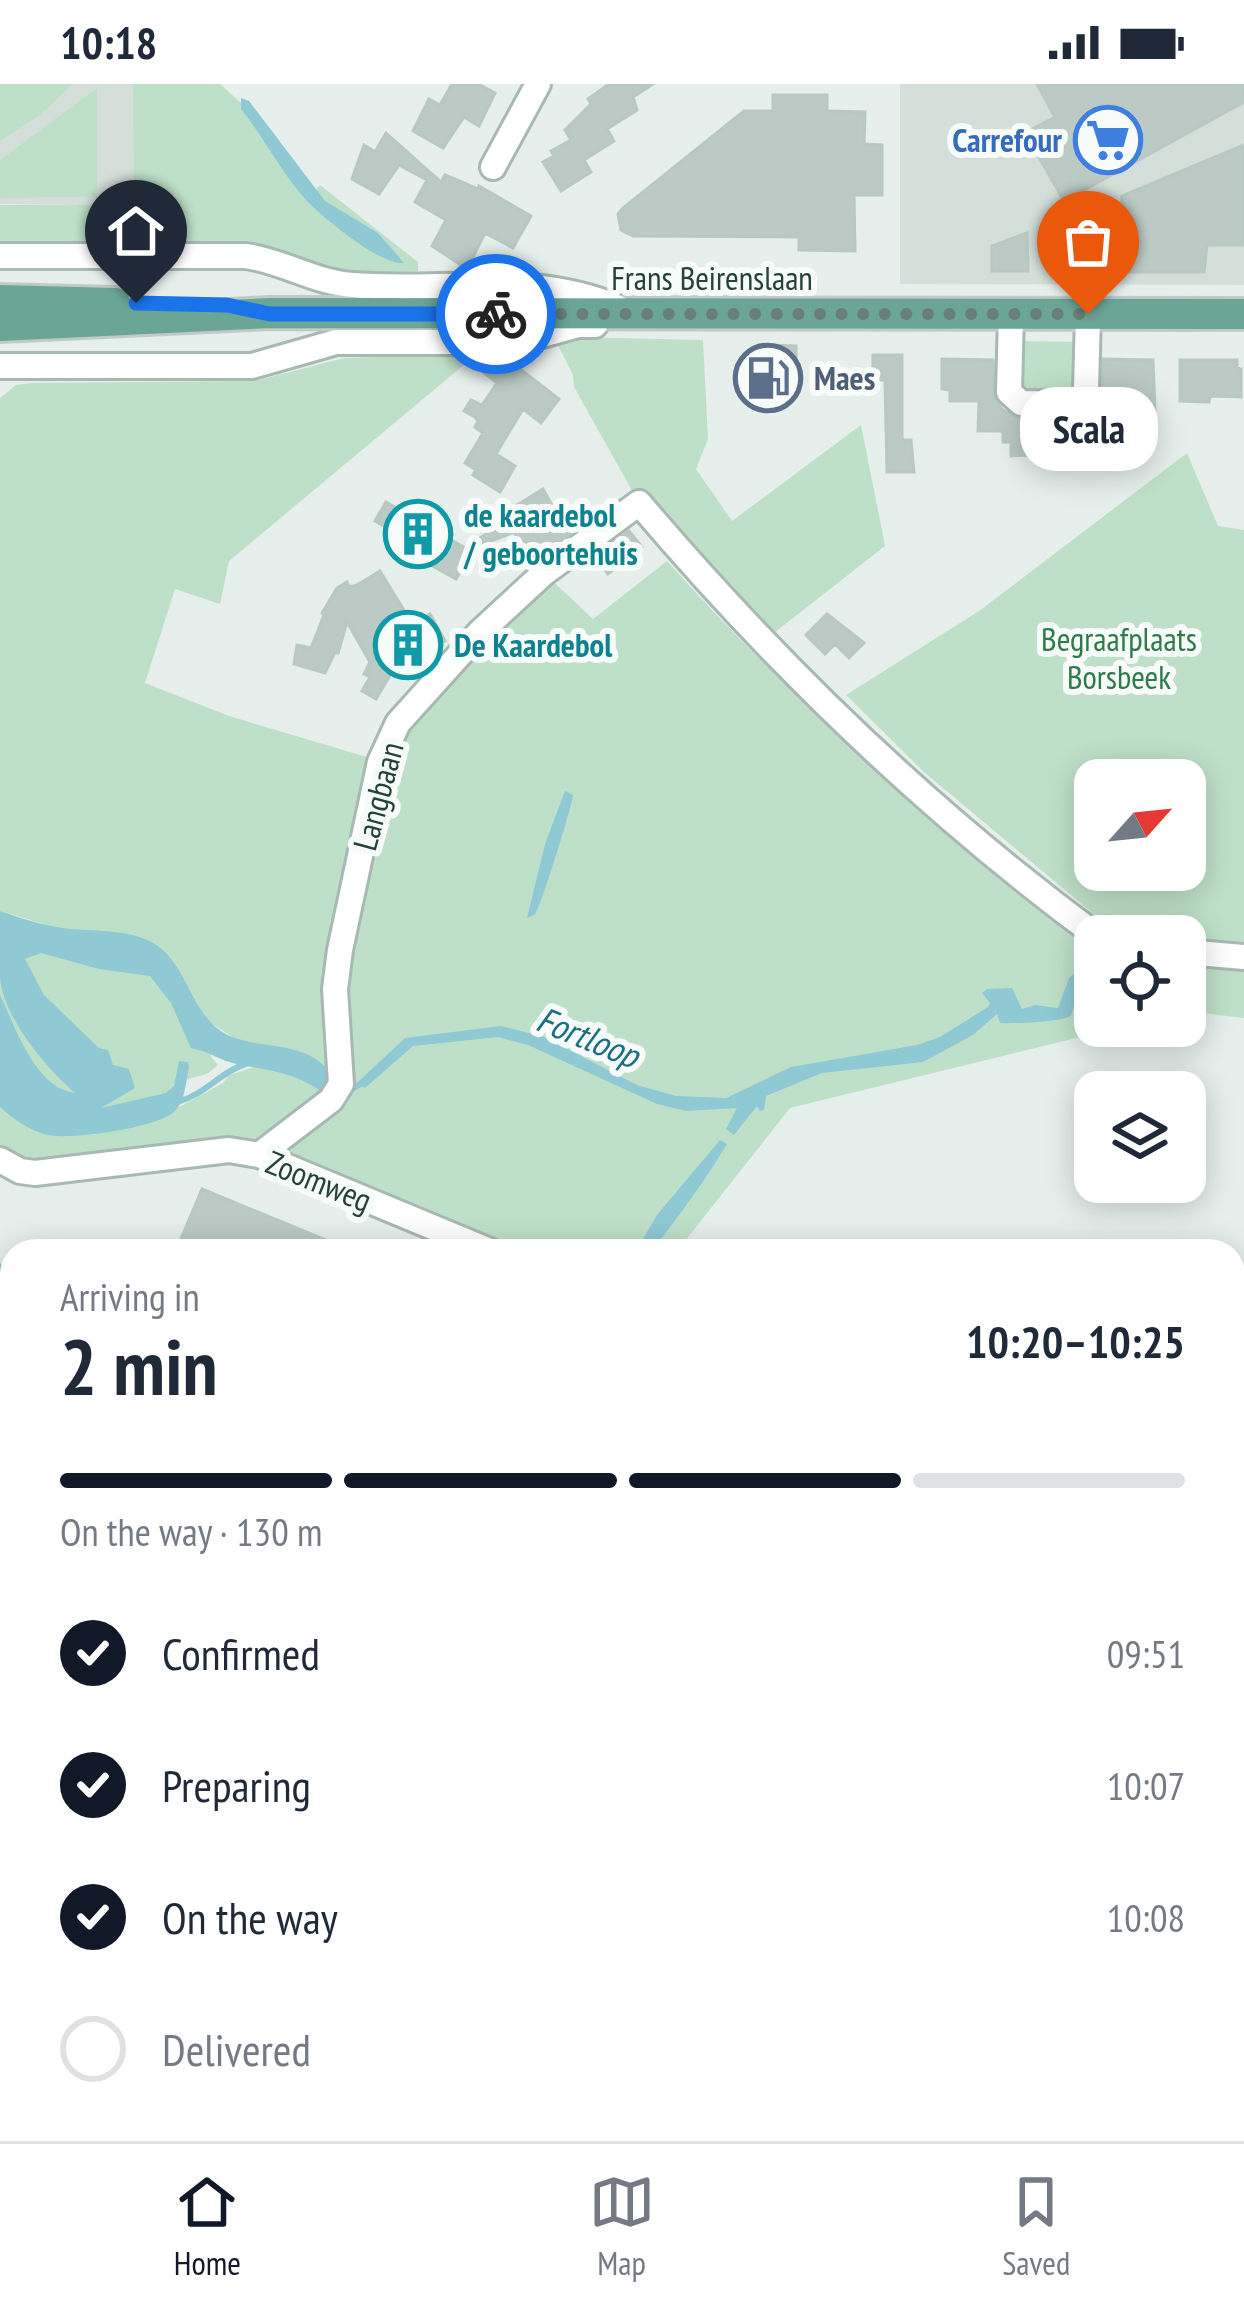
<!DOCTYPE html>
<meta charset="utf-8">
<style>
:root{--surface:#fff;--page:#f2f2f3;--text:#1f2937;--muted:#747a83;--line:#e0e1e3;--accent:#111827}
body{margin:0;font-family:"PT Sans Narrow",sans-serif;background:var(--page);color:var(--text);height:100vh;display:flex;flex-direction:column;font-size:45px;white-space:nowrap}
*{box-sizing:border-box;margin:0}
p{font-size:39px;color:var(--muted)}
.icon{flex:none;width:66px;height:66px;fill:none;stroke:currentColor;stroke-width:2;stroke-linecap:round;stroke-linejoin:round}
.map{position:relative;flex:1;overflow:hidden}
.drawer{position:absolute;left:0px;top:1155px;width:1245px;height:903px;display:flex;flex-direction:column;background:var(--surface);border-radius:36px 36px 0 0;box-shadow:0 6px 30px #0003}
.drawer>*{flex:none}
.needle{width:78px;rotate:63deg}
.buttons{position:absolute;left:1074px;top:675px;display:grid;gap:24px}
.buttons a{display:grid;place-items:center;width:132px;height:132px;border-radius:24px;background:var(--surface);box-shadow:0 6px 30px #0003;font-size:60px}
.pin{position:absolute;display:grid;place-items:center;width:102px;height:102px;color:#fff;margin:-123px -51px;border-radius:50% 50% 50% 0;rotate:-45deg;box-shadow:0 0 12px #0007}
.pin .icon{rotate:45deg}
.courier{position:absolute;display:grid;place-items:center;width:120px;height:120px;margin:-60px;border:9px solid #1a73e8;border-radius:50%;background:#fff;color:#222;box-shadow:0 3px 15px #0007}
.bubble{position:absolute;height:84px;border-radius:36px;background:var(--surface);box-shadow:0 6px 30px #0003;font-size:39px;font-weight:600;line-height:84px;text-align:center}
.overview em{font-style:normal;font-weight:600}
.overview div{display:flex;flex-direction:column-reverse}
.overview{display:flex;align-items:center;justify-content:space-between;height:204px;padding:0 60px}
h1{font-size:78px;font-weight:600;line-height:90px}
.bar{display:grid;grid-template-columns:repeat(4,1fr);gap:18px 12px;align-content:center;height:144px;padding:0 60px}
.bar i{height:15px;border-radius:9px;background:var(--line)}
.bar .current{background:var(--accent)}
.bar p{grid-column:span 4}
ol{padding:0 60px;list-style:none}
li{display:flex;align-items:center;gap:36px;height:132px}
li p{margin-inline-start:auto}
li .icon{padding:12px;border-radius:50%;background:var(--accent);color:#fff;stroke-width:4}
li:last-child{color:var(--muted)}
li i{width:66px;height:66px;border:6px solid var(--line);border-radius:50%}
.status{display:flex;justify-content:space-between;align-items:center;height:84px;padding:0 60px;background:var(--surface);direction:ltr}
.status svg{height:33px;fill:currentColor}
.tab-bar{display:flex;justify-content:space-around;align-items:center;height:168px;border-top:3px solid var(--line);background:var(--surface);font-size:33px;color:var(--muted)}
.tab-bar a{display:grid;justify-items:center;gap:6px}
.tab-bar .current{color:var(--accent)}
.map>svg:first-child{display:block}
.built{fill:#d4dfda}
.green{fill:#bfe0c8;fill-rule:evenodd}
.water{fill:#8ec9d4}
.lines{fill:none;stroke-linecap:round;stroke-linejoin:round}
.stream{stroke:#8ec9d4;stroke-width:6}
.building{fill:#bbcac4;stroke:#b8c9c2;stroke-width:3}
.minor-casing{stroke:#a8b8b2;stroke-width:30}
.major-casing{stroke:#c2cac8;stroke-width:36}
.minor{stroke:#fff;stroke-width:24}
.major{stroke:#6aa596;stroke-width:30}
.done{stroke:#687f78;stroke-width:12;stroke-dasharray:0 21.6}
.route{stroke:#1a73e8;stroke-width:15}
.labels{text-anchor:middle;stroke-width:12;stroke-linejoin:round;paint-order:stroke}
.shop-label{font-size:33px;font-weight:bold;fill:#366cbe;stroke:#f7fbf9;text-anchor:end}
.street-label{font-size:33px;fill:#24423a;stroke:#f7fbf9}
.service-label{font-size:33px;font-weight:bold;fill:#4e5e75;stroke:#f7fbf9;text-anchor:start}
.culture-label{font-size:33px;font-weight:bold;fill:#0d838f;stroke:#f7fbf9;text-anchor:start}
.park-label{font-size:33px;fill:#2d7a4b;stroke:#f7fbf9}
.water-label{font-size:36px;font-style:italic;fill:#1c6f80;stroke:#f7fbf9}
</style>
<div class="status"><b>10:18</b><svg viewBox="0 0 49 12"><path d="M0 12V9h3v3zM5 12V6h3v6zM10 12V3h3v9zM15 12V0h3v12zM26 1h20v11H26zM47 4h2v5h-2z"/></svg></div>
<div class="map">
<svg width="1244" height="2057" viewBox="0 0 1244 2057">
<rect width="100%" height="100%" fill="#e6efeb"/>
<path class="built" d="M 0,0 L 216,0 L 243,121 L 0,120 Z
M 900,0 L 1244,0 L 1244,201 L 900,200 Z"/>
<path class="green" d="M 0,0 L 73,0 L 40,31 L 0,57 Z
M 133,0 L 220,0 L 240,18 L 307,115 L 320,101 L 418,178 L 418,187 L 355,190 L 276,166 L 228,159 L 0,161 L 0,121 L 134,120 Z
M 97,4 L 97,113 L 0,114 L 0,76 Z
M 572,253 L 703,256 L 708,355 L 696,385 L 732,437 L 861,341 L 885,462 L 765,556 L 639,419 L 574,303 L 573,291 L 558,261 L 559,257 Z
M 1015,257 L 1082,258 L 1076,312 L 1022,312 Z
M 477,270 L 229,477 L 220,520 L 175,505 L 145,599 L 229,632 L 380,677 L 544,489 L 593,535 L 667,477 C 793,619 941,742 1087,862 L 1095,860 L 1095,942 L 1125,942 L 790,1024 L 677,1167 L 490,1167 L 259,1071 L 30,1082 L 0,1066 L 0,834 L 40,848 L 50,842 L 0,827 L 0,314 L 16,301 L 31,299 L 255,297 L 344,274 ZM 209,938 L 234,954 L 350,1000 L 362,1000 L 332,1014 L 259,1069 L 254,1057 L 314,1019 L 322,1008 L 303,992 L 255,983 L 229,991 L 223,999 L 181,1022 L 108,1040 L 100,1028 L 159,1015 L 181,997 L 207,990 L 218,981 L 211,973 Z
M 1187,369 L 1218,442 L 1244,446 L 1244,934 L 1185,927 L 1185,852 L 1111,852 L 1120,846 L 1103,838 L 924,688 L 846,611 L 979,527 ZM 1095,696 L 1185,696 L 1185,786 L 1095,786 Z
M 12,1371 L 12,1498 L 5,1516 L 0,1514 L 0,1396 Z
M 12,1802 L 12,2004 L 0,2002 L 0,1814 Z"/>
<path class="water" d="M 241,14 L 249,17 L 325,117 L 378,149 L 404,179 C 382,182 327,137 309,119 C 283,92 265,55 241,25 Z
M 565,707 L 573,711 C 573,719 540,826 535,830 C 533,832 529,833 527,834 L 545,760 Z
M 0,827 C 20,834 42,841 63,844 C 91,848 130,844 155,860 C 190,883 191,935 230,952 C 265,967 306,955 332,991 L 322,1008 C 294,988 270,987 237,980 C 221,977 208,967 191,964 L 171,919 L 150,892 L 99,885 L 41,869 L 25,875 L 44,911 L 99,964 L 108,966 L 113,981 L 129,985 L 135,1004 L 101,1024 L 166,1009 L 174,1002 L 179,977 L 188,978 L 189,983 C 186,997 185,1017 175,1027 C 158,1044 70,1056 48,1051 C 28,1046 15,1036 0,1023 L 0,911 C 16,944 35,1004 75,1009 C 46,984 3,933 0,893 C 0,871 0,848 0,827 Z
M 1086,879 L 1095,881 L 1095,895 L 1082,895 L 1071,932 C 1060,938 1013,940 1000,939 L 997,930 L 973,951 L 923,978 L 822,989 L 766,1012 L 764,1026 L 760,1027 L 757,1022 L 734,1051 L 726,1045 L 737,1024 L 686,1027 L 657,1020 L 528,961 L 498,953 L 413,962 L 365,1004 L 357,999 L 405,954 L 501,942 L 544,953 L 637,1001 L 676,1012 L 726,1014 L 791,983 L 917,961 L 940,953 L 988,923 L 990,919 L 982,909 L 987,905 L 1012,904 L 1022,925 L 1035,921 L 1058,924 L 1069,894 Z
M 720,1056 L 727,1060 C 705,1097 677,1134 652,1167 L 636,1167 L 657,1131 Z
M 0,1179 L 12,1194 L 12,1371 L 0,1396 Z
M 0,2002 L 12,2004 L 12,2046 L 276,2046 L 273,2057 L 0,2057 Z"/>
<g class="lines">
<path class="stream" d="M 344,1009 L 366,997
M 177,1018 C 205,1011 221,987 248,979"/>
</g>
<path class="building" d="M 452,0 L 478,0 L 495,9 L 479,42 L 464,33 L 443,64 L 413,47 L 429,15 L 440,21 Z
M 609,0 L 653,0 L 633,13 L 637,26 L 607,45 L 614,57 L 584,76 L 591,88 L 561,107 L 543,78 L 554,72 L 551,67 L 571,56 L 565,46 L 591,20 L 588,15 Z
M 1037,0 L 1244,0 L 1244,18 L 1064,117 L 1039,73 L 1048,68 L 1034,44 L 1055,33 Z
M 773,11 L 827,11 L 827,27 L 865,28 L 864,60 L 882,61 L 882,111 L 854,111 L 855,167 L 799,166 L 799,153 L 633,152 L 621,146 L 618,130 L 623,124 L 744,27 L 773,27 Z
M 386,49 L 441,98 L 445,91 L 478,105 L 479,102 L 531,132 L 513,164 L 485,149 L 467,185 L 432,162 L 446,136 L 415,118 L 427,96 L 399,81 L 379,110 L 352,95 L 364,61 L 375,68 Z
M 1244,61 L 1244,161 L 1207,161 L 1204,188 L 1121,188 L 1117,193 L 1113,188 L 1062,187 L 1063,147 L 1121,148 L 1122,112 Z
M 1027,149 L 1028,187 L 992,187 L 992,162 Z
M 759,261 L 796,262 L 796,284 L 782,284 L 782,299 L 759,300 Z
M 873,271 L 902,271 L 902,356 L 911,356 L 914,388 L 887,388 L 885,296 L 873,296 Z
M 492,274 L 502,278 L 506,274 L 559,315 L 541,339 L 523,325 L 496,370 L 515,382 L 500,408 L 473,391 L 476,386 L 465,379 L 483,349 L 475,343 L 478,337 L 475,333 L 464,327 L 471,316 L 482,321 L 497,299 L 482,287 Z
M 942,275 L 993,276 L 994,315 L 1003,326 L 1019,335 L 1077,337 L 1092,327 L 1092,361 L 1085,361 L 1085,368 L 1011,372 L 1011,358 L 1003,358 L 1003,347 L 978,347 L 979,317 L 950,317 L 950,306 L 942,305 Z
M 1103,275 L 1153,276 L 1155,326 L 1138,326 L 1138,318 L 1097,319 L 1102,306 Z
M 1180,276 L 1237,276 L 1237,284 L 1241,285 L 1241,313 L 1210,312 L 1209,318 L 1180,317 Z
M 543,405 L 553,423 L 559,419 L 576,445 L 533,477 L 514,448 L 484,460 L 480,454 L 508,436 L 504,429 Z
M 386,418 L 472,468 L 456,495 L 409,469 L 414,459 L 375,437 Z
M 629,447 L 642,463 L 608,490 L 594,472 Z
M 380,487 L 413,541 L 430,530 L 445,557 L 394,585 L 376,615 L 362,607 L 370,593 L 364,590 L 370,578 L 347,538 L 338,569 L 335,568 L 325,589 L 294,580 L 297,561 L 311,564 L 324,531 L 322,529 L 337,504 L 347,498 L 349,503 L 357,501 Z
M 827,530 L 864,559 L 849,574 L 835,560 L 825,570 L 806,551 Z
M 202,1105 L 352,1167 L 176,1167 Z"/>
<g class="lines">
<g class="minor-casing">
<path id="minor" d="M 493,83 L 538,0
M 0,172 L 246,172 C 283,177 316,199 353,201 C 440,208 535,187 618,224
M 1011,230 L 1009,308 L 1021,319 L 1077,320 L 1086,306 L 1088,230
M 0,282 L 252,282 L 336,258 L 517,258 L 578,241 L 595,241
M 1185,868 L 1244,873
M 259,1071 L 331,1016 L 341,1000 L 335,905 L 340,866 L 380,678 L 398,639 L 480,548 L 544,489 L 639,419 C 774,578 929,728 1097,852
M 0,1076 L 20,1087 L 35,1089 L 229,1066 L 259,1071 L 490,1167
M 513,2046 L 530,2057"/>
</g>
<g class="major-casing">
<path id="major" d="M 0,216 L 115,219
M 0,242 L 270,229 L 1244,230"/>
</g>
<use href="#minor" class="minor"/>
<use href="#major" class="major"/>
</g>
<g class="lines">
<path class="done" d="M 496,230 L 1088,230"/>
<path class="route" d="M 136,219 L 227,221 L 270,230 L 496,230"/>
</g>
<defs>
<g id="supermarket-ring" transform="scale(3.45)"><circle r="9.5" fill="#f7fbf9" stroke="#3f7fe0" stroke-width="1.5"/><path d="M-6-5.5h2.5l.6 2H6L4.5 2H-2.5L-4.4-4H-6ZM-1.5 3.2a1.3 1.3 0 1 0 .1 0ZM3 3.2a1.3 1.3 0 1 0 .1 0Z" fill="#3f7fe0"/></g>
<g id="fuel-ring" transform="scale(3.45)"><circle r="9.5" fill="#f7fbf9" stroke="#5c6f8a" stroke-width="1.5"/><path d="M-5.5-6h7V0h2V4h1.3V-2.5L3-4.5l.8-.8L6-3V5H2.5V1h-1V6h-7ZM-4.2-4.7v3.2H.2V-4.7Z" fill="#5c6f8a"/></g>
<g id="building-ring" transform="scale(3.45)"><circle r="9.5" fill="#f7fbf9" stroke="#0f9aa8" stroke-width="1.5"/><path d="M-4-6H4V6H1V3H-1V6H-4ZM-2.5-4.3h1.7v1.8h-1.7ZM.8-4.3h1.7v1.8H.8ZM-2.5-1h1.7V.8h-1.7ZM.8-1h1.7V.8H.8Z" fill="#0f9aa8"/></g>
</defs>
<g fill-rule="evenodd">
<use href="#supermarket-ring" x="1108" y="56"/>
<use href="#fuel-ring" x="768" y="294"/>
<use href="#building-ring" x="418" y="450"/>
<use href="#building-ring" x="408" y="561"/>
</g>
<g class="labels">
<g class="shop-label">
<text x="1062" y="68">Carrefour</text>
</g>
<g class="street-label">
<text x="712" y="206">Frans Beirenslaan</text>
<text transform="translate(378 712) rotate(-75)" y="12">Langbaan</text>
<text transform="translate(319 1097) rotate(22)" y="12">Zoomweg</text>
</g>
<g class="service-label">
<text x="814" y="306">Maes</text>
</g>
<g class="culture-label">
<text x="464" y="443">de kaardebol<tspan x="464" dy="38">/ geboortehuis</tspan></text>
<text x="454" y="573">De Kaardebol</text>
</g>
<g class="park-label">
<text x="1119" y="567">Begraafplaats<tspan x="1119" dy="38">Borsbeek</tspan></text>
</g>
<g class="water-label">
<text transform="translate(588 953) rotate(22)" y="13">Fortloop</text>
</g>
</g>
</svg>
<div class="buttons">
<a><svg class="needle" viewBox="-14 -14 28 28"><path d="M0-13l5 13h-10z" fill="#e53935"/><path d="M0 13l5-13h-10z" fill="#747a83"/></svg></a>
<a><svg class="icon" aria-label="locate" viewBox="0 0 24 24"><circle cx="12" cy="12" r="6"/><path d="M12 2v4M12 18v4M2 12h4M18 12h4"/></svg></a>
<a><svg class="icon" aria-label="layers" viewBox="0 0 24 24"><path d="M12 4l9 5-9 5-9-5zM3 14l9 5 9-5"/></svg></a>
</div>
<div class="pin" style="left:1088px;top:230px;background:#ea580c"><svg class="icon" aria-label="bag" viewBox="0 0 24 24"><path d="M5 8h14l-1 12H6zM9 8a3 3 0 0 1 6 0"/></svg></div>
<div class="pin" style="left:136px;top:219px;background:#1f2937"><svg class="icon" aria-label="home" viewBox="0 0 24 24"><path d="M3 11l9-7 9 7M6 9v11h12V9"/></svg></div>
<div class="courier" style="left:496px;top:230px"><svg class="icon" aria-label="bike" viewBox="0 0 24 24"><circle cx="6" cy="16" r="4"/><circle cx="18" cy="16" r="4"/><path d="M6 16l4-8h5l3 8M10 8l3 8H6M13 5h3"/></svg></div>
<div class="bubble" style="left:1020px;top:303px;width:138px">Scala</div>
<section class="drawer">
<div class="overview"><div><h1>2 min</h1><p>Arriving in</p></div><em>10:20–10:25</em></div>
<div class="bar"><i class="current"></i><i class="current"></i><i class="current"></i><i></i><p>On the way · 130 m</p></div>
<ol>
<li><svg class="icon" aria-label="check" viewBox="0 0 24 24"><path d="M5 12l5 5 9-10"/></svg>Confirmed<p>09:51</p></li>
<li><svg class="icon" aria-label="check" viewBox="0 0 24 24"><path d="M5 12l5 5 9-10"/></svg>Preparing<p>10:07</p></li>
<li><svg class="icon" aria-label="check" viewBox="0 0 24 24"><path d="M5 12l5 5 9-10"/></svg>On the way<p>10:08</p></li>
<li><i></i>Delivered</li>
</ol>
</section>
</div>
<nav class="tab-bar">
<a class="current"><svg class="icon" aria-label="home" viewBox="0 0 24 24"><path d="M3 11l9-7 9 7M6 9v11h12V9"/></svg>Home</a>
<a><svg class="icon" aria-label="map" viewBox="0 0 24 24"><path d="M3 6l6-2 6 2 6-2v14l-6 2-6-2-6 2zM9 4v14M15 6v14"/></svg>Map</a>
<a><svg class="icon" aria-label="saved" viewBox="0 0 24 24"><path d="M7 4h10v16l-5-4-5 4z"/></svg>Saved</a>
</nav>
